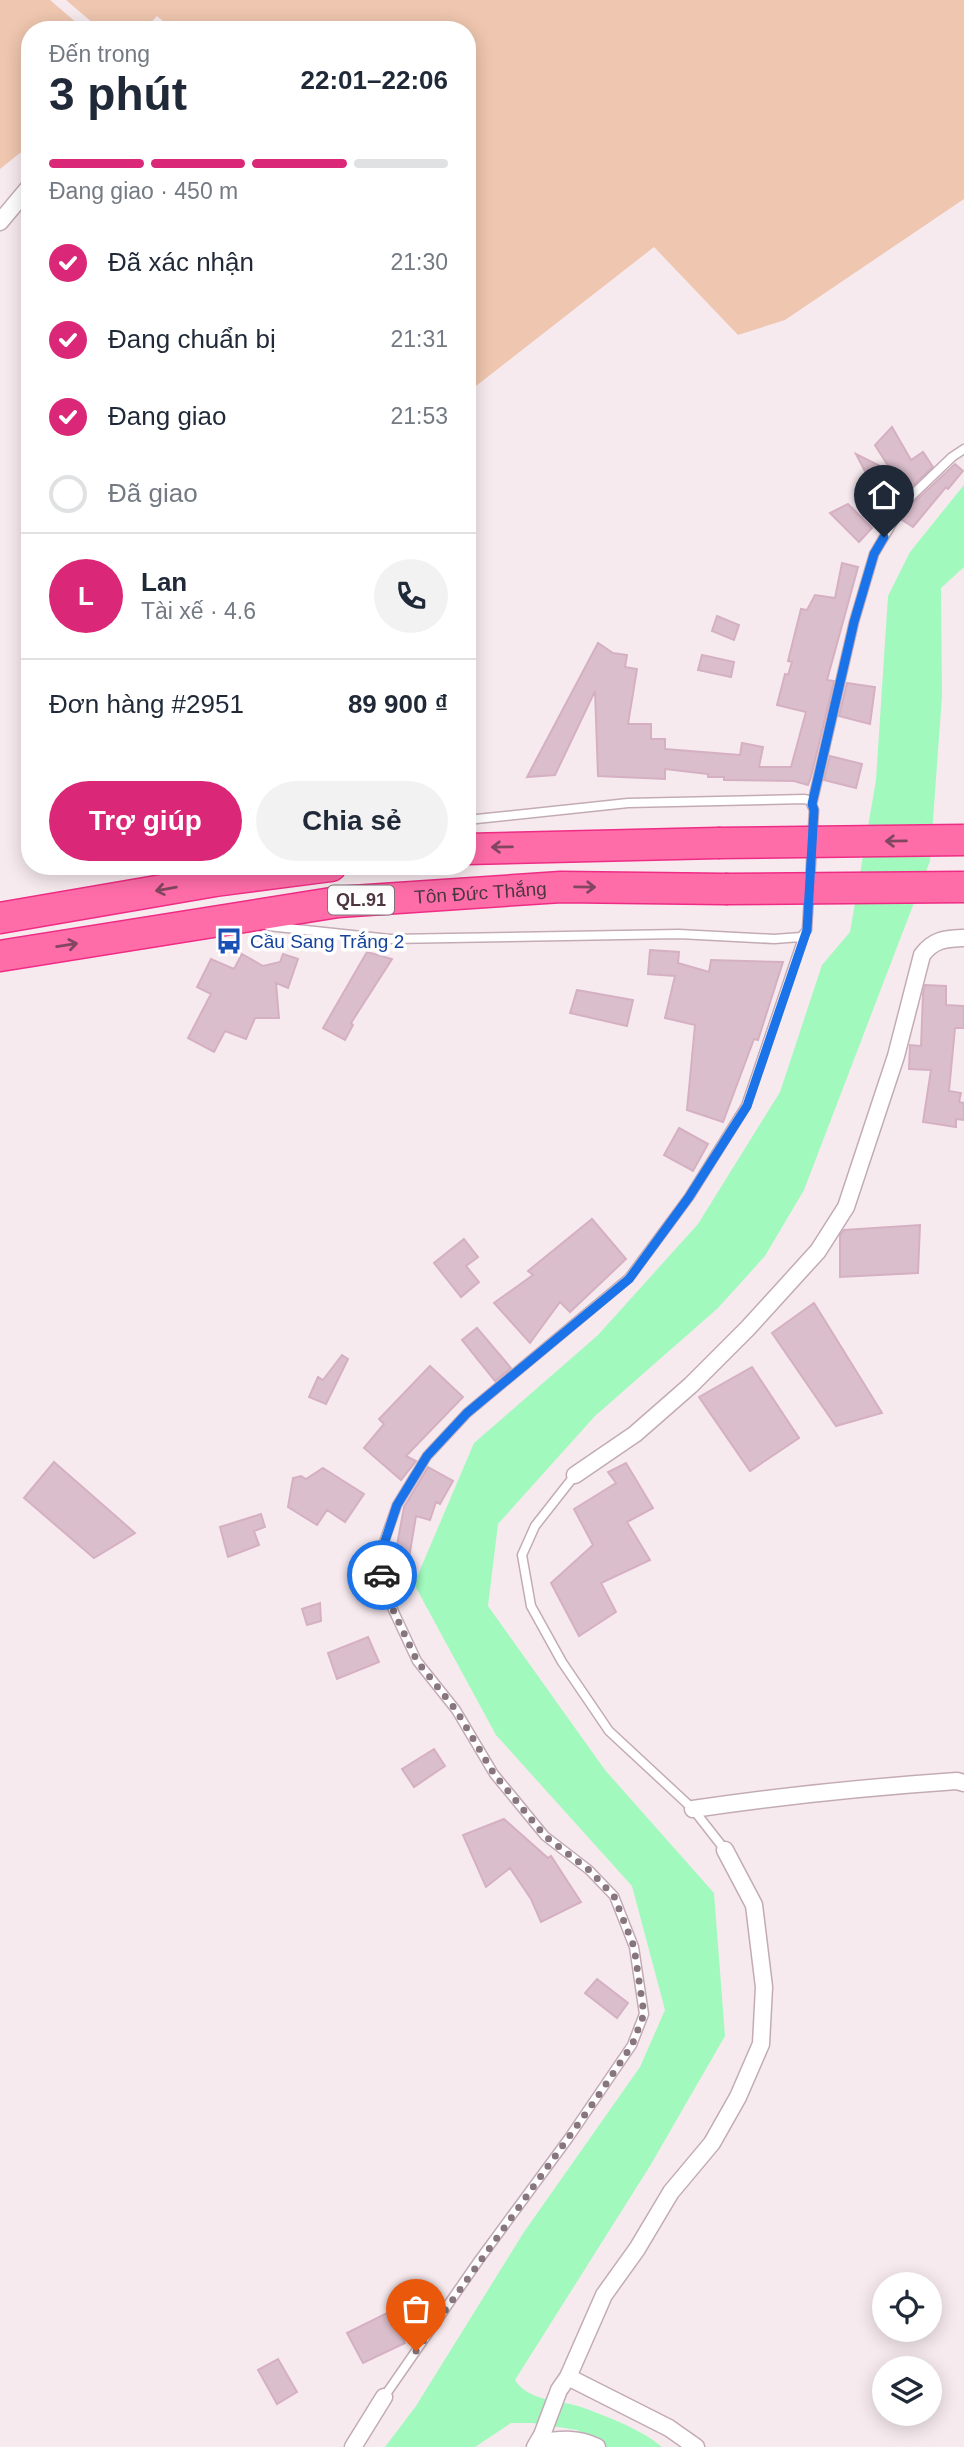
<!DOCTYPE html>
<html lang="vi">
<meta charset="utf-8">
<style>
:root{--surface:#fff;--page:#f2f2f3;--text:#1f2937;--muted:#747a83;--line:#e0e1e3;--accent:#db2777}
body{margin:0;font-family:Arial,sans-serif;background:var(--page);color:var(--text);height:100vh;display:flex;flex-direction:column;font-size:26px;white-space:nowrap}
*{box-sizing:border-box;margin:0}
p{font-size:23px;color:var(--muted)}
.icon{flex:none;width:38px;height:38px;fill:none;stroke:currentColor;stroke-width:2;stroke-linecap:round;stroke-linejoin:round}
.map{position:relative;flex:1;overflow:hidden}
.side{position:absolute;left:21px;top:21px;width:455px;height:854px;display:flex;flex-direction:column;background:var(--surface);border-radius:28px;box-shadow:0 4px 18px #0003}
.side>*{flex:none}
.tools{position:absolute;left:872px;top:2272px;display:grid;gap:14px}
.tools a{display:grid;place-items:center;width:70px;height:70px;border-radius:50%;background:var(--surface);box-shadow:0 4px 18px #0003;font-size:35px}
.pin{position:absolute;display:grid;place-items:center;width:60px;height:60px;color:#fff;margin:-72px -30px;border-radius:50% 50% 50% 0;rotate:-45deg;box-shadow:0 0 7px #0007}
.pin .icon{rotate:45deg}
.courier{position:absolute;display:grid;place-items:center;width:70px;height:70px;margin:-35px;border:5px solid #1a73e8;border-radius:50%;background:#fff;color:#222;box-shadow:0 2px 9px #0007}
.overview em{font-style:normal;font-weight:700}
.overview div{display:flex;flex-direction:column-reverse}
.overview{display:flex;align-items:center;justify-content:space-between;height:119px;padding:0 28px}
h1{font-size:46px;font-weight:700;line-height:52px}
.bar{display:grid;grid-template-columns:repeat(4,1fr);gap:10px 7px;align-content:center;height:84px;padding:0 28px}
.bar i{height:9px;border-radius:5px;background:var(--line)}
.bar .selected{background:var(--accent)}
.bar p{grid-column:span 4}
.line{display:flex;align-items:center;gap:18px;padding:0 28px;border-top:2px solid var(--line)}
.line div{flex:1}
.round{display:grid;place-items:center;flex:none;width:74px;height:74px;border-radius:37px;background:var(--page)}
ol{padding:0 28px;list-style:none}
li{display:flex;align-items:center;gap:21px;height:77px}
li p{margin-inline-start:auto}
li .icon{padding:7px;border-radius:50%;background:var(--accent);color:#fff;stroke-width:4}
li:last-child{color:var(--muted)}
li i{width:38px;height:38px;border:4px solid var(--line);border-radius:50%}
.primary-button{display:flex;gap:14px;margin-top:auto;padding:14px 28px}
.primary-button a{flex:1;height:80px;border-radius:42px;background:var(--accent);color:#fff;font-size:28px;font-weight:700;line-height:80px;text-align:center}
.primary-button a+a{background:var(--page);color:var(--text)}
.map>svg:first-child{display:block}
.green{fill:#efc6af}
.water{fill:#a1f9be}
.building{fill:#dabecb;stroke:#d5b0c2;stroke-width:2}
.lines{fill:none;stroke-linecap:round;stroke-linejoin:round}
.lane-casing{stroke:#c3abb6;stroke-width:11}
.street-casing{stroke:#c3abb6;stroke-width:19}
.highway-casing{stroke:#ef2c84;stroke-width:33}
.lane{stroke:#fff;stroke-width:8}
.street{stroke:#fff;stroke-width:16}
.highway{stroke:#ff6da9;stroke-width:30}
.highway-bridge-casing{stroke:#ef2c84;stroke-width:33;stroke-linecap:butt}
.highway-bridge{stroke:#ff6da9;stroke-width:30}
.oneway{stroke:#824760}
.done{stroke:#88767e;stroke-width:7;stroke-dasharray:0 12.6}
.route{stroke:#1a73e8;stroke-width:9}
.labels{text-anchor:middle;stroke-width:7;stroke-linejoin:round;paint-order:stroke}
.shield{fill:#fff;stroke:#82737a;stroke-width:2}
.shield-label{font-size:18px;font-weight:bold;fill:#4c3741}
.street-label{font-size:19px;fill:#4c3741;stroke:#fff}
.transit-label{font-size:19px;fill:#164399;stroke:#fff;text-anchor:start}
</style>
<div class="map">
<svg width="964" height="2447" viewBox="0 0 964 2447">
<rect width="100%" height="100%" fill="#f7eaef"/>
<path class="green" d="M 0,0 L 50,0 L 85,30 L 30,30 L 30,145 L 0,169 Z
M 66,0 L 964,0 L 964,199 L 785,320 L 738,335 L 654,247 L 467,393 L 467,30 L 173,30 L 157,16 L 144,30 L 101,30 Z"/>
<path class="water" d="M 964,485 L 964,567 L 941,588 L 942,696 L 930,861 L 804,1190 L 765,1256 L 718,1308 L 595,1416 L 498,1524 L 488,1606 L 605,1770 L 714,1893 L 725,2036 L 650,2166 L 515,2380 C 530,2403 560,2399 584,2408 C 610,2418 641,2429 662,2447 L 605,2447 L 577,2430 L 532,2423 L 511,2423 L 475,2447 L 385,2447 L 416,2406 L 524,2232 L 640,2067 L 665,2010 L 632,1886 L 496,1735 L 414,1584 L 474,1443 L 598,1335 L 698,1224 L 780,1092 L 822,965 L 850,932 L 876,780 L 888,596 L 910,552 Z"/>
<path class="building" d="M 892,427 L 911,460 L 923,452 L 933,467 L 906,492 L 892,473 L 871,483 L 856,454 L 892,472 L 875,445 Z
M 955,464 L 963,471 L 948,489 L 946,487 L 913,527 L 902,520 L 909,507 Z
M 848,504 L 872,528 L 859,542 L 830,513 Z
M 842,563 L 858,567 L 827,680 L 834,681 L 811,777 L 808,785 L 794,781 L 724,780 L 724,777 L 708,777 L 708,774 L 665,769 L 665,779 L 598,776 L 595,691 L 555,775 L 527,777 L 598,643 L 613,653 L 627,655 L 625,667 L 637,669 L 628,724 L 651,724 L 651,739 L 665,739 L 665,749 L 740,755 L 742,743 L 763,747 L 759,767 L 791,767 L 806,712 L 777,705 L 785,674 L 788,675 L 792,662 L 788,661 L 801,609 L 807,610 L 815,595 L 835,598 Z
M 717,616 L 739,625 L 734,640 L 712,631 Z
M 702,655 L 734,662 L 731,677 L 698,670 Z
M 847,683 L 875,687 L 870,724 L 839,716 Z
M 830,756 L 862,764 L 856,788 L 824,780 Z
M 650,950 L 679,952 L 678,963 L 709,972 L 711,960 L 783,962 L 758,1040 L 754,1039 L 723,1122 L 687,1110 L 695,1025 L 665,1018 L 675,976 L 648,974 Z
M 367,952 L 392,959 L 351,1023 L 353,1025 L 345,1040 L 323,1028 Z
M 242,954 L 263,966 L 280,962 L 283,954 L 298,959 L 288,988 L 276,983 L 279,1018 L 255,1018 L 246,1039 L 225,1031 L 214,1052 L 188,1038 L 211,994 L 197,987 L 211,959 L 234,969 Z
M 925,985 L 946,986 L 946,1005 L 964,1006 L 964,1028 L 955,1028 L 949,1091 L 961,1093 L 959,1102 L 964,1103 L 964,1120 L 956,1119 L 956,1127 L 923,1122 L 931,1070 L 909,1069 L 910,1045 L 921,1046 L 923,994 Z
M 577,990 L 633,1000 L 627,1026 L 570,1013 Z
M 679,1128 L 708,1144 L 693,1171 L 664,1155 Z
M 592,1219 L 626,1259 L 570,1312 L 560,1302 L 530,1343 L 494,1303 L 533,1275 L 528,1271 Z
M 920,1225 L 918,1273 L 840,1277 L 840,1235 L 844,1230 Z
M 464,1239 L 478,1257 L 466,1266 L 479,1282 L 461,1297 L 434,1263 Z
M 814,1303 L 882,1413 L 836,1426 L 772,1333 Z
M 477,1328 L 511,1368 L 495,1381 L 462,1340 Z
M 342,1355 L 348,1359 L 326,1404 L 309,1397 L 318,1377 L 323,1380 Z
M 430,1366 L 463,1397 L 406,1456 L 416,1461 L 401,1480 L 364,1448 L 384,1424 L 379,1419 Z
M 752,1367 L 799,1438 L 750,1471 L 699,1397 Z
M 54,1462 L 135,1533 L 94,1558 L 24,1498 Z
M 626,1463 L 653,1508 L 627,1522 L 650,1560 L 601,1583 L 616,1612 L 579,1636 L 551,1583 L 593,1545 L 574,1509 L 616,1483 L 608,1472 Z
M 428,1467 L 453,1481 L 440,1504 L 436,1502 L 430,1520 L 416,1516 L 409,1558 L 395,1556 L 404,1507 Z
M 323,1468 L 364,1494 L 345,1522 L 327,1510 L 317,1525 L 288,1507 L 293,1478 L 301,1476 L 306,1479 Z
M 261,1514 L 265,1527 L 254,1531 L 259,1545 L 228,1557 L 220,1527 Z
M 320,1603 L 321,1621 L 307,1625 L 302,1609 Z
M 368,1637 L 379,1662 L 337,1679 L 328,1653 Z
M 434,1749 L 445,1766 L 414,1787 L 402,1769 Z
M 504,1819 L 548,1858 L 551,1856 L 581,1902 L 541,1922 L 531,1899 L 510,1868 L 486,1887 L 463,1835 Z
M 597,1979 L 628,2003 L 617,2018 L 585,1993 Z
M 389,2312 L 405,2343 L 363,2363 L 347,2333 Z
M 278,2359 L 297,2392 L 277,2404 L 258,2370 Z"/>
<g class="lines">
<g class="lane-casing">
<path id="lane" d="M 812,804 L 854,622 L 874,554 L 904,503 L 952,457 L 964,449
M 467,820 L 628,803 L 805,799 L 810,801 L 814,810 L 810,882
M 268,926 L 390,939 L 679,934 L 774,939 L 801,937 L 807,930 L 809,895
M 575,1475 L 535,1526 L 522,1555 L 531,1606 L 562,1662 L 609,1731 L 693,1809 L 725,1850
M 384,2397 L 479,2260 L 568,2139 L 632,2045 L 644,2014 L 634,1947 L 614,1896 L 589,1870 L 545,1836 L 494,1774 L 456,1710 L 417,1661 L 388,1599 L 378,1559 L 397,1505 L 427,1456 L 467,1413 L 629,1278 L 689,1197 L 746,1106 L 804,935"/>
</g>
<g class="street-casing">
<path id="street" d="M 0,222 L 30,186
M 575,1475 L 635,1434 L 691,1385 L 748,1328 L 818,1251 L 846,1207 L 896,1056 L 922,955 C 934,939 945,939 964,938
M 693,1809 C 781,1796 869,1787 957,1781 L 964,1783
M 568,2377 L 669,2428 L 696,2447
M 538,2443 C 559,2439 577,2437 597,2447
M 353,2447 L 384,2397
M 535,2447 L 542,2435 L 559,2390 L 568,2377 L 604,2295 L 637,2249 L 671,2192 L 712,2143 L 738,2097 L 761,2044 L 764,1987 L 754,1905 L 725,1850"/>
</g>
<g class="highway-casing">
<g id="highway">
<path d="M 467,849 L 718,843"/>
<path d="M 0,918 L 215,881 L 331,866"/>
<path id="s1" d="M 0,956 L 338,902 L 561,887 L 725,889"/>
</g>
</g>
<use href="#lane" class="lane"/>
<use href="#street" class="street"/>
<use href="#highway" class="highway"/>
<g class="highway-bridge-casing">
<path id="highway-bridge" d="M 718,843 L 964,840
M 725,889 L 964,887"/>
</g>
<use href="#highway-bridge" class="highway-bridge"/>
</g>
<defs><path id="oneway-shaft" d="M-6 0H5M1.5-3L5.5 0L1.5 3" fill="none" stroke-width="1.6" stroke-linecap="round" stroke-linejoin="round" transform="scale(1.75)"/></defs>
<g class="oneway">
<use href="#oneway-shaft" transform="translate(896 841) rotate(179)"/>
<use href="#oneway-shaft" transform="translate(502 847) rotate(179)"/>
<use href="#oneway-shaft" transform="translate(585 887) rotate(1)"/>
<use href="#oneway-shaft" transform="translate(166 889) rotate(170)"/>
<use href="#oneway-shaft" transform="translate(67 945) rotate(-9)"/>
</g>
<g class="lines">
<path class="done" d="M 382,1575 L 388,1599 L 417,1661 L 456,1710 L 494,1774 L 545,1836 L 589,1870 L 614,1896 L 634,1947 L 644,2014 L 632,2045 L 594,2102 L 416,2351"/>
<path class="route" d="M 382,1575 L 379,1559 L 397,1505 L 427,1456 L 467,1413 L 629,1279 L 689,1197 L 747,1106 L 807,930 L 814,810 L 812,804 L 854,622 L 874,554 L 884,537"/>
</g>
<defs>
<g id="bus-bare" transform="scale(2.1)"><path d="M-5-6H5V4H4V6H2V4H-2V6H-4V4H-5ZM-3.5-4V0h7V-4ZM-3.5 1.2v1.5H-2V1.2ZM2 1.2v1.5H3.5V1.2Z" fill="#1a4fb4" stroke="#fff" stroke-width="2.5" paint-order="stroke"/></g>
</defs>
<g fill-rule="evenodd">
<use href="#bus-bare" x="229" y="941"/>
</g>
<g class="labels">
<rect class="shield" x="328" y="885.5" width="66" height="29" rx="5"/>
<g class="shield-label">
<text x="361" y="906">QL.91</text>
</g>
<g class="street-label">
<text dy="7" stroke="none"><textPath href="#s1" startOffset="485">Tôn Đức Thắng</textPath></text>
</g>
<g class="transit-label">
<text x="250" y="948">Cầu Sang Trắng 2</text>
</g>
</g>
</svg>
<div class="tools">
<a><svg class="icon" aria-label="locate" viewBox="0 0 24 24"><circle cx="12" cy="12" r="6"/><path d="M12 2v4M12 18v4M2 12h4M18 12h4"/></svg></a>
<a><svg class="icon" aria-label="layers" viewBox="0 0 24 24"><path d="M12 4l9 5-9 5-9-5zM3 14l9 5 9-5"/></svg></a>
</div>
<div class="pin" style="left:416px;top:2351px;background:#ea580c"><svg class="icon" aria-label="bag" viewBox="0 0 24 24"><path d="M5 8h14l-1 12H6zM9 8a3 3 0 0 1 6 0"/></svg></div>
<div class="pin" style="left:884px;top:537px;background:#1f2937"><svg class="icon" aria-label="home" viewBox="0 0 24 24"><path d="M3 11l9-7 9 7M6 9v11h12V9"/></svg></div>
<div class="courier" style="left:382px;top:1575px"><svg class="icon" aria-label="car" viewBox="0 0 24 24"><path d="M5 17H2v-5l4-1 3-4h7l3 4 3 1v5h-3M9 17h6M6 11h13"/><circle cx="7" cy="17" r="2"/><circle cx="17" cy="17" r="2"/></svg></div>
<section class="side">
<div class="overview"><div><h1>3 phút</h1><p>Đến trong</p></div><em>22:01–22:06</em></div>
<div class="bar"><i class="selected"></i><i class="selected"></i><i class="selected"></i><i></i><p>Đang giao · 450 m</p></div>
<ol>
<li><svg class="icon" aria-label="check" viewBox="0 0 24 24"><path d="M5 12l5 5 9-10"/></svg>Đã xác nhận<p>21:30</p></li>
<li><svg class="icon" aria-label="check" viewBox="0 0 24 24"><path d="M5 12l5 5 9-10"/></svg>Đang chuẩn bị<p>21:31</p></li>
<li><svg class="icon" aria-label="check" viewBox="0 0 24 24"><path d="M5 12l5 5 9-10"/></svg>Đang giao<p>21:53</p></li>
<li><i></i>Đã giao</li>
</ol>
<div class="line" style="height:126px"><b class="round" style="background:var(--accent);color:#fff">L</b><div><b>Lan</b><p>Tài xế · 4.6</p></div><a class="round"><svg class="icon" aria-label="phone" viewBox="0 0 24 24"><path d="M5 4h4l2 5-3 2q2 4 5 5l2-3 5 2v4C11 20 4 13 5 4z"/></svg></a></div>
<div class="line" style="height:91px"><div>Đơn hàng #2951</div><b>89 900 ₫</b></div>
<div class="primary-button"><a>Trợ giúp</a><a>Chia sẻ</a></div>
</section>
</div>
